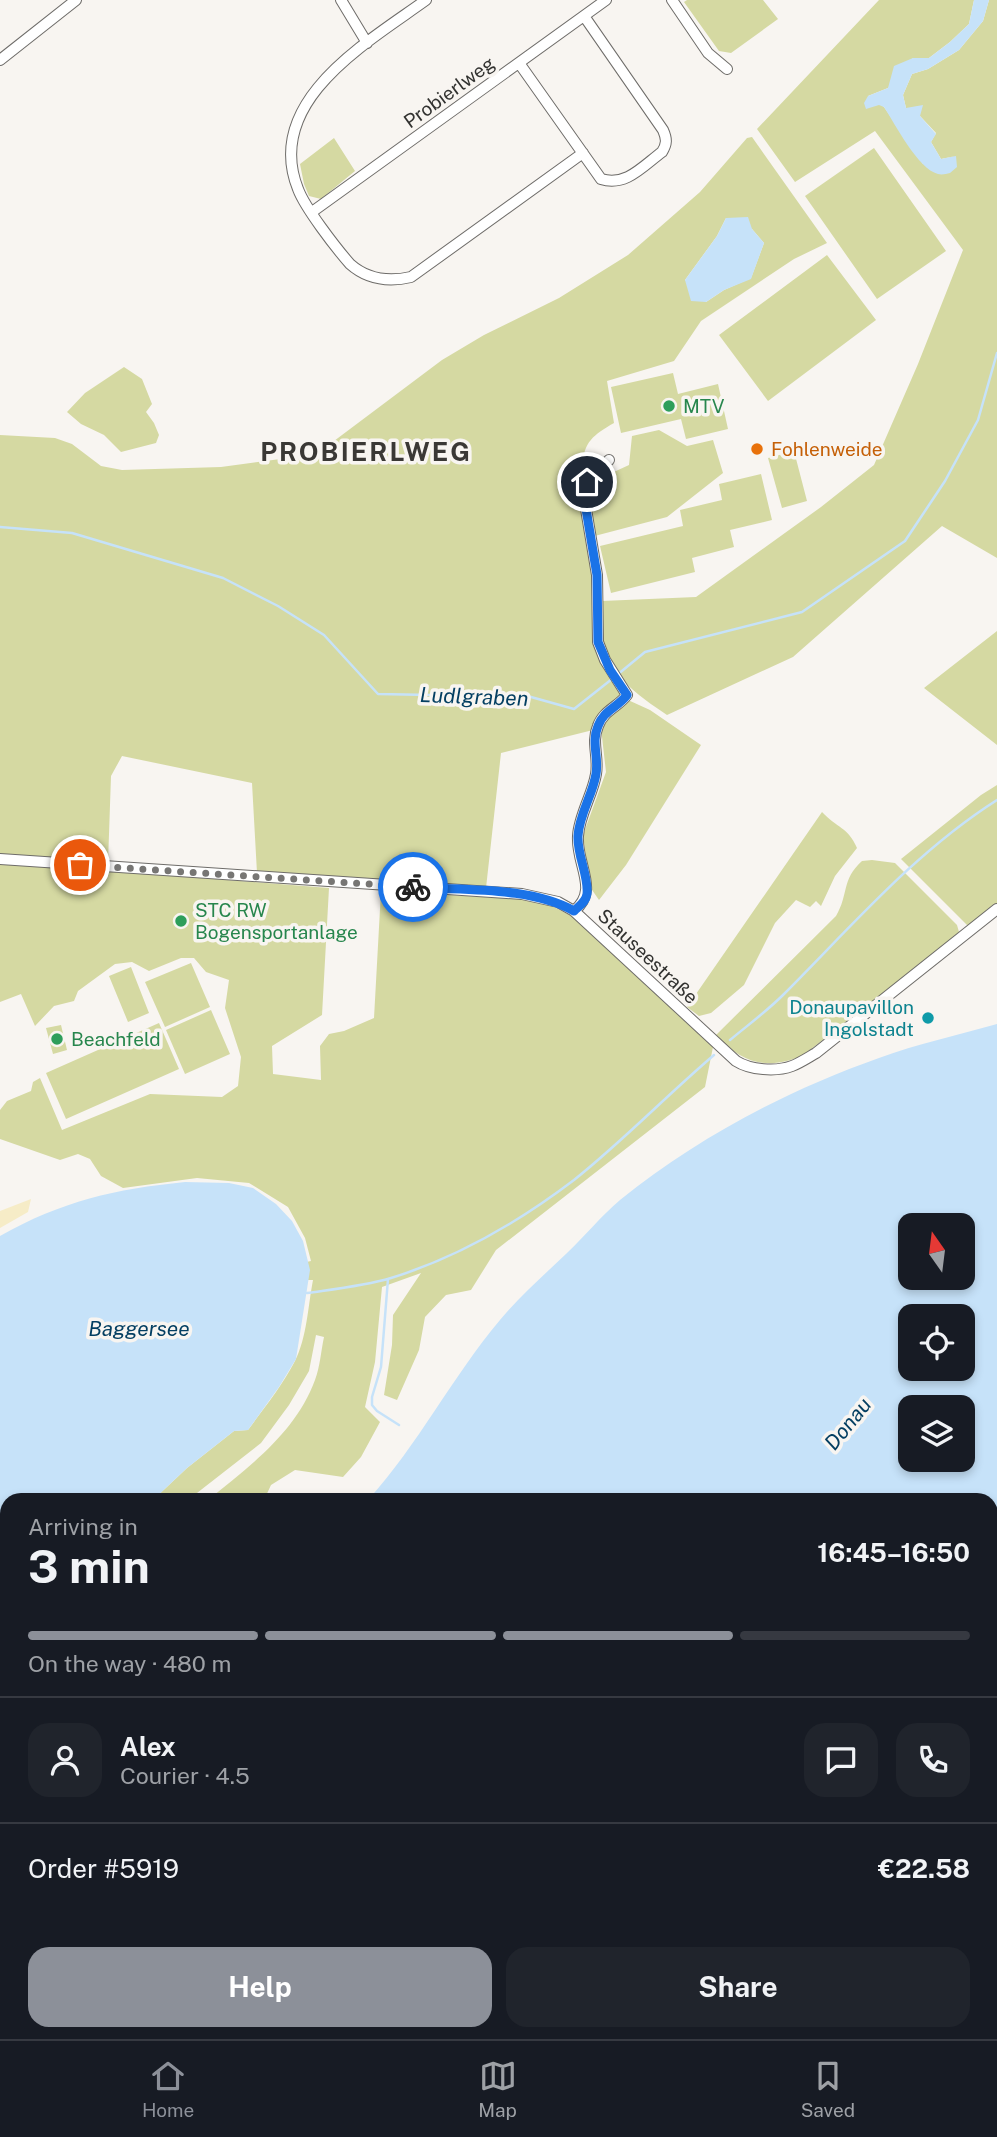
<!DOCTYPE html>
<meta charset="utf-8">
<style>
:root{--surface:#171b24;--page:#20242c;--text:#f1f3f6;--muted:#9ea1a6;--line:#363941;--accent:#8c9099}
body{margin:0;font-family:"Public Sans",sans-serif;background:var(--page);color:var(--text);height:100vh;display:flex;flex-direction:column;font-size:26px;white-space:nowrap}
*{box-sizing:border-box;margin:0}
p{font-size:23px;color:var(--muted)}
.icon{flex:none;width:38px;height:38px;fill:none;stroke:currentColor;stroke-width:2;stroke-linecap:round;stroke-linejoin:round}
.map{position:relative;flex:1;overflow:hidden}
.sheet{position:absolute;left:0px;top:1493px;width:998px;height:548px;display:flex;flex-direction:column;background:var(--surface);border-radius:21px 21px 0 0;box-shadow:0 4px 10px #0003}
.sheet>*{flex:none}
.needle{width:46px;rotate:346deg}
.buttons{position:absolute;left:898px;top:1213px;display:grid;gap:14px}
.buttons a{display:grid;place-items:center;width:77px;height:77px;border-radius:14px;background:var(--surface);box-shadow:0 4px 10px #0003;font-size:35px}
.pin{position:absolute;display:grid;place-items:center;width:60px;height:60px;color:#fff;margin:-30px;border:4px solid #fff;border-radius:50%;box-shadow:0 2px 7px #0007}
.courier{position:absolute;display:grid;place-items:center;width:70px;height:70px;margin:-35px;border:5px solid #1a73e8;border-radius:50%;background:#fff;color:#222;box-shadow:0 2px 9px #0007}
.head em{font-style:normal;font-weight:700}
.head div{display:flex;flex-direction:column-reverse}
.head{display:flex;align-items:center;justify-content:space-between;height:119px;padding:0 28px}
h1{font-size:46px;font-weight:700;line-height:52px}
.bar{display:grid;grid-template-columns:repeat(4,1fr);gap:10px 7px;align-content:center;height:84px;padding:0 28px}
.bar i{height:9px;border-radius:5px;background:var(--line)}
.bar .active{background:var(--accent)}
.bar p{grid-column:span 4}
.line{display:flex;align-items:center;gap:18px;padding:0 28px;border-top:2px solid var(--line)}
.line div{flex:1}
.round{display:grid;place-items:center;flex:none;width:74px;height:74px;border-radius:21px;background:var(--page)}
.primary-button{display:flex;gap:14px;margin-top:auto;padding:14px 28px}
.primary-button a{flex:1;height:80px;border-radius:21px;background:var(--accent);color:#fff;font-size:28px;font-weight:700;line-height:80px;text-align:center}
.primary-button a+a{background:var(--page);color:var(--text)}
.dock{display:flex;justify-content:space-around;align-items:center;height:98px;border-top:2px solid var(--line);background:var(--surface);font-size:19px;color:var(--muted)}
.dock a{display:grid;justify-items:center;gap:4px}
.dock .active{color:var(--accent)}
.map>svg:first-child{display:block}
.green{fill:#d5d9a2;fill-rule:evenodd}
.sand{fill:#f6ecc7}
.water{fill:#c6e2f9;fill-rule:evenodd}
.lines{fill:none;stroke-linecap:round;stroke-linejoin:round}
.stream{stroke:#c6e2f9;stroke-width:2.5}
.minor-casing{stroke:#6e6c69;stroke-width:12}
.minor{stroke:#fff;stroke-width:10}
.done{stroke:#777674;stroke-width:7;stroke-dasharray:0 12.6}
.route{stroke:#1a73e8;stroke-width:9}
.leisure-dot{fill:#2e9e5b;stroke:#f8f5f1;stroke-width:2.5}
.food-dot{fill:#e8710a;stroke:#f8f5f1;stroke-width:2.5}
.culture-dot{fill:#0f9aa8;stroke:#f8f5f1;stroke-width:2.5}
.labels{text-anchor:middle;stroke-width:7;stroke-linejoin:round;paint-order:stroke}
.street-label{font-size:19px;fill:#323230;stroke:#f8f5f1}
.leisure-label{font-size:19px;fill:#27864d;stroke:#f8f5f1;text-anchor:start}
.food-label{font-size:19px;fill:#c56008;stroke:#f8f5f1;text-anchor:start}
.culture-label{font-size:19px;fill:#0d838f;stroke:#f8f5f1;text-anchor:end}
.water-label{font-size:21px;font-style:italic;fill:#043f62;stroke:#f8f5f1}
.district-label{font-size:26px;font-weight:bold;letter-spacing:2px;fill:#3a3835;stroke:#f8f5f1}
</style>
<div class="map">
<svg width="997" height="2039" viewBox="0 0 997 2039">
<rect width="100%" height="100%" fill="#f8f5f1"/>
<path class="green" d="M 687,0 L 763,0 L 778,19 L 731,53 L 719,51 L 684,2 Z
M 879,0 L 974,0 L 969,24 L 950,42 L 929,58 L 913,58 L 888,88 L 868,96 L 884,107 L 923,164 L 956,156 L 941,159 L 931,142 L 936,133 L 920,116 L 906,108 L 903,95 L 912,74 L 928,69 L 959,50 L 983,21 L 989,0 L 997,0 L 997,558 L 942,526 L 793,657 L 667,715 C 639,696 602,671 600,634 C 599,623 601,611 602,601 L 696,597 L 821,507 L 874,465 L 918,364 L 963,250 L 875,131 L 795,182 L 757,129 Z
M 752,137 L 827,243 L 794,259 L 701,321 L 674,361 L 607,381 L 614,423 C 593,435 582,443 583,469 L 603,477 L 629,465 L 632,436 L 659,430 L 687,446 L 713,440 L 723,473 L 667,517 L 587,538 L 595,593 L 594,643 L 602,665 L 628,700 L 650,710 L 701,745 L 626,865 L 599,900 L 590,887 L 583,835 L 606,772 L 601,728 L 501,753 L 486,888 L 257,873 L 252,783 L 122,756 L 111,776 L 108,863 L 0,856 L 0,435 L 55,438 L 72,444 L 101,466 L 122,470 L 221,467 L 303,456 L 322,450 L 442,360 L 484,335 L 559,298 L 628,255 L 700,192 L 747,138 ZM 726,218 L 752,229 L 764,243 L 751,278 L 724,290 L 706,302 L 685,280 L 717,236 Z
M 334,138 L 355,171 L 321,199 L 309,196 L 304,184 L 300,164 Z
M 874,148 L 946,251 L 877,299 L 805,196 Z
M 827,255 L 876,320 L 768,401 L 719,335 Z
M 124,367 L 142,379 L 152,404 L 146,412 L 154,423 L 159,435 L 156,443 L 121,452 L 104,435 L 81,424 L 67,412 L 85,393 Z
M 673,373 L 678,394 L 718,384 L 728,429 L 686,439 L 681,419 L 621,433 L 611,387 Z
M 794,451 L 807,501 L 782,508 L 768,458 Z
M 761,474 L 772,520 L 730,530 L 734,547 L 692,558 L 695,572 L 611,593 L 600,546 L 683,526 L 680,510 L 722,500 L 719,484 Z
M 997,631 L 997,745 L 924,688 Z
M 997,785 L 997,904 L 968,926 L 901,859 L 981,795 Z
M 822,812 C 837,828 848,827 857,848 L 835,876 L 821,906 L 816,901 L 810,907 L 796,900 L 775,923 L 744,985 L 711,1013 L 699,1016 L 687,1007 Z
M 872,860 L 895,863 L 957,925 L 959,932 L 957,937 L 802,1056 C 763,1071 744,1062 715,1036 L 836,916 C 849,894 841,880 862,861 Z
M 0,862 L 329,888 L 322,1015 L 272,1046 L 273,1074 L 321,1080 L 320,1046 L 329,1034 L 344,1031 L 374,1018 L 381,891 L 519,899 L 552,906 L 573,917 L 713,1047 L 705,1087 L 496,1250 L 471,1290 L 446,1295 L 425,1317 L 419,1350 L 397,1400 L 384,1395 L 392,1345 L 393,1315 L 421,1273 L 382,1287 L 375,1362 L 365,1407 L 380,1422 L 361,1457 L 343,1477 L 295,1470 L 271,1485 L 264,1500 L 208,1500 C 250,1466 296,1432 315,1380 C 320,1367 321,1351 324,1337 L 316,1335 L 309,1371 L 289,1405 L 261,1443 L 188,1500 L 153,1500 L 187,1468 L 234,1431 L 248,1430 C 264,1408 282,1386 295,1361 C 307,1337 308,1306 313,1280 L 305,1280 L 302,1263 L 311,1261 L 305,1238 L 288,1207 L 249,1183 L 197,1178 L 123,1188 L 101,1176 L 90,1159 L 78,1154 L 60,1160 L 0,1139 L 0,1110 L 7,1101 L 31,1091 L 33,1082 L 40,1078 L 62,1130 L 150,1094 L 222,1097 L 238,1086 L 241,1057 L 225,1008 L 229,980 L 206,972 L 194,958 L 181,958 L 149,971 L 132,962 L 115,964 L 78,991 L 74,1001 L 54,1006 L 35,1026 L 21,994 L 0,1002 Z
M 191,963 L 210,1007 L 165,1027 L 145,982 Z
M 131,967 L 149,1013 L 128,1022 L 109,976 Z
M 211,1010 L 230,1054 L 185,1074 L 166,1030 Z
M 159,1023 L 179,1069 L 66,1119 L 46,1073 Z
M 61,1025 L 67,1050 L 53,1054 L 46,1028 Z
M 7,1615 L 7,1710 L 0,1716 L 0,1616 Z
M 997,1730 L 997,1964 L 990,1961 L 990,1734 Z
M 452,2034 L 519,2034 L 505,2039 L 444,2039 Z"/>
<path class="sand" d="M 31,1199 L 28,1212 L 0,1228 L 0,1211 Z"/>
<path class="water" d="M 974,0 L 989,0 L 983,21 L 959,50 L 928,69 L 912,74 L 903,95 L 906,108 L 923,105 L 920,116 L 936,134 L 931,142 L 941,159 L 956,156 L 957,167 L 950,173 C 946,174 942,175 938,174 C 918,169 895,124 884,107 L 879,105 L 866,109 L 864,103 L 868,96 L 888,88 L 894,66 L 913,58 L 929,58 L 950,42 L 969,24 Z
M 748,217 L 752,229 L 764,243 L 751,279 L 724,290 L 706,302 L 691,301 L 685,280 L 717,236 L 726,218 Z
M 997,1024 L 997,1705 L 991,1708 L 990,1500 L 368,1500 C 418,1445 452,1377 500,1320 C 520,1296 544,1275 567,1253 C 585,1236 601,1216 620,1200 C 697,1138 786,1091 879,1058 C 917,1044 958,1035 997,1024 ZM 962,1225 L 962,1278 L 910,1278 L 910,1225 ZM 962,1316 L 962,1368 L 910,1368 L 910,1316 ZM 910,1407 L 962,1407 L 962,1460 L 910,1460 Z
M 185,1182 L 229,1183 L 253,1188 L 276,1204 L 292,1221 L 303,1241 L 310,1270 L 296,1359 L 279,1387 L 248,1430 L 234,1431 L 187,1468 L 153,1500 L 7,1500 L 7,1581 L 0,1583 L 0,1236 C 62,1201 115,1189 185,1182 Z
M 7,1745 L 7,2034 L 399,2034 L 391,2039 L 0,2039 L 0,1754 Z"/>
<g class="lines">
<path class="stream" d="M 0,527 L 72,533 L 223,578 L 278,606 L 324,635 L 378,694 L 531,697 L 574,709 L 612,679
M 617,675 L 645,652 L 802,612 L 905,541 L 945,481 L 978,420 L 997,353
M 730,1040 C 748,1025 767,1011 783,995 C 851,927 915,852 997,800
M 388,1279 L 381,1367 L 372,1397 L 372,1405 L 377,1411 L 399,1425
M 307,1293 C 335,1289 364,1286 391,1278 C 456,1258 520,1221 574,1180 C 623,1141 666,1096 714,1055
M 990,1803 L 991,1802
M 469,2039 L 481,2034"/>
<g class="minor-casing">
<path id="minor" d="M 341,0 L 367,43
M 426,0 C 368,42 263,101 298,189 C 305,208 336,248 350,264 C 368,280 389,282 411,277 L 583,153
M 672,0 L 708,53 L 727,69
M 0,60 L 76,0
M 519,63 L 601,179 C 626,187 643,166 662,152 C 667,144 667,139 663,130 L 584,16
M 312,212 L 606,0
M 0,859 L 522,894 L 558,902 L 574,911 L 736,1061 C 750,1070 776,1072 792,1066 C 800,1063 809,1057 816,1053 L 997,909
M 574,911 C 600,890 576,865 578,836 C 579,815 593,794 596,774 C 599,757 591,742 598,726 C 603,711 618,707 627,695 L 605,660 L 598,642 L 597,575 L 586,509 L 587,482 L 609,460
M 990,2025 L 997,2016
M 980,2039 L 984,2034"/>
</g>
<use href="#minor" class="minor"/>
</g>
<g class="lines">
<path class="done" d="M 80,865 L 413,887"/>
<path class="route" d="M 413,887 C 464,891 529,886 574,911 C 579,906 586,902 587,894 C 589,877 577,855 578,836 C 579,815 593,794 596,774 C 599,757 591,742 598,726 C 603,711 618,707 627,695 L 610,670 L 598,642 L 597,575 L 586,509 L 587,482"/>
</g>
<g class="leisure-dot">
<circle cx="669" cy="406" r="7"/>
<circle cx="181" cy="921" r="7"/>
<circle cx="57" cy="1039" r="7"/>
</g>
<circle class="food-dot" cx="757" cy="449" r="7"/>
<circle class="culture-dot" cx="928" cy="1018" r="7"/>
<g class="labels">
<g class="street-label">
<text transform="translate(449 92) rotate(-36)" y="7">Probierlweg</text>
<text transform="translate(648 956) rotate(43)" y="7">Stauseestraße</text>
</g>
<g class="leisure-label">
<text x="683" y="413">MTV</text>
<text x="195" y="917">STC RW<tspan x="195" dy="22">Bogensportanlage</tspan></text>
<text x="71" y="1046">Beachfeld</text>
</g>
<g class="food-label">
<text x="771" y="456">Fohlenweide</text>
</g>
<g class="culture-label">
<text x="914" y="1014">Donaupavillon<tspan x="914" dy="22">Ingolstadt</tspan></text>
</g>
<g class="water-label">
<text transform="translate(474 697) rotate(2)" y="7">Ludlgraben</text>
<text x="139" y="1336">Baggersee</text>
<text transform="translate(848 1424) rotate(-51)" y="7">Donau</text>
</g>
<g class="district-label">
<text x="366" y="461">PROBIERLWEG</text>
</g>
</g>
</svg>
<div class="buttons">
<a><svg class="needle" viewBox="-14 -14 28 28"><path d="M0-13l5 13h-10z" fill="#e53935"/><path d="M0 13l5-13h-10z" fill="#9ea1a6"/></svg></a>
<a><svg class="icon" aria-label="locate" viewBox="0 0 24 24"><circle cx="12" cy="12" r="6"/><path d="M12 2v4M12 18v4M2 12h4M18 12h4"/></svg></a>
<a><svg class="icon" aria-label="layers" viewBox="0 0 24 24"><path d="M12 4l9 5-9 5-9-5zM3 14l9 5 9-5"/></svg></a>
</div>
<div class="pin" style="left:80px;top:865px;background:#ea580c"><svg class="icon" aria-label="bag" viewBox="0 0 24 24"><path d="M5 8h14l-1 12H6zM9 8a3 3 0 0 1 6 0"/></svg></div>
<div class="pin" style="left:587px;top:482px;background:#1f2937"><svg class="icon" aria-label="home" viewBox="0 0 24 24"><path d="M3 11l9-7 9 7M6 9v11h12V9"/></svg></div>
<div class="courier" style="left:413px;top:887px"><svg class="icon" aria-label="bike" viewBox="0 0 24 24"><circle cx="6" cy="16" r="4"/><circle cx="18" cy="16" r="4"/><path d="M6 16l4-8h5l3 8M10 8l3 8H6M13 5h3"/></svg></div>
<section class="sheet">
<div class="head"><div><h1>3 min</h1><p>Arriving in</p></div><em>16:45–16:50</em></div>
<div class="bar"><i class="active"></i><i class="active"></i><i class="active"></i><i></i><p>On the way · 480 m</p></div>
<div class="line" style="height:126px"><a class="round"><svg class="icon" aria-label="person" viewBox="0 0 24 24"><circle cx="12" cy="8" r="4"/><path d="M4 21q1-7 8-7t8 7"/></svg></a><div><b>Alex</b><p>Courier · 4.5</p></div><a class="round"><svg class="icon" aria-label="chat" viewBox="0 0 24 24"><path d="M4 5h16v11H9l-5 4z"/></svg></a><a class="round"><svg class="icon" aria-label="phone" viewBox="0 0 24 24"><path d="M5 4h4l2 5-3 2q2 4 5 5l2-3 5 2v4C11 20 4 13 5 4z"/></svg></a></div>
<div class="line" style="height:91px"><div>Order #5919</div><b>€22.58</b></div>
<div class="primary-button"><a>Help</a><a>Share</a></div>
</section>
</div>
<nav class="dock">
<a class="active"><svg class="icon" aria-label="home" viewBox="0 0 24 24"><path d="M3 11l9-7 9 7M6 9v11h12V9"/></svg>Home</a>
<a><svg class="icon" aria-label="map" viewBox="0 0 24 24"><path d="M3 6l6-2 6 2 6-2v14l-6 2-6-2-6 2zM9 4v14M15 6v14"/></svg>Map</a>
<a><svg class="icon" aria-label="saved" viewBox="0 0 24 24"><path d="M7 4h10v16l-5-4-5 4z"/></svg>Saved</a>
</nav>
